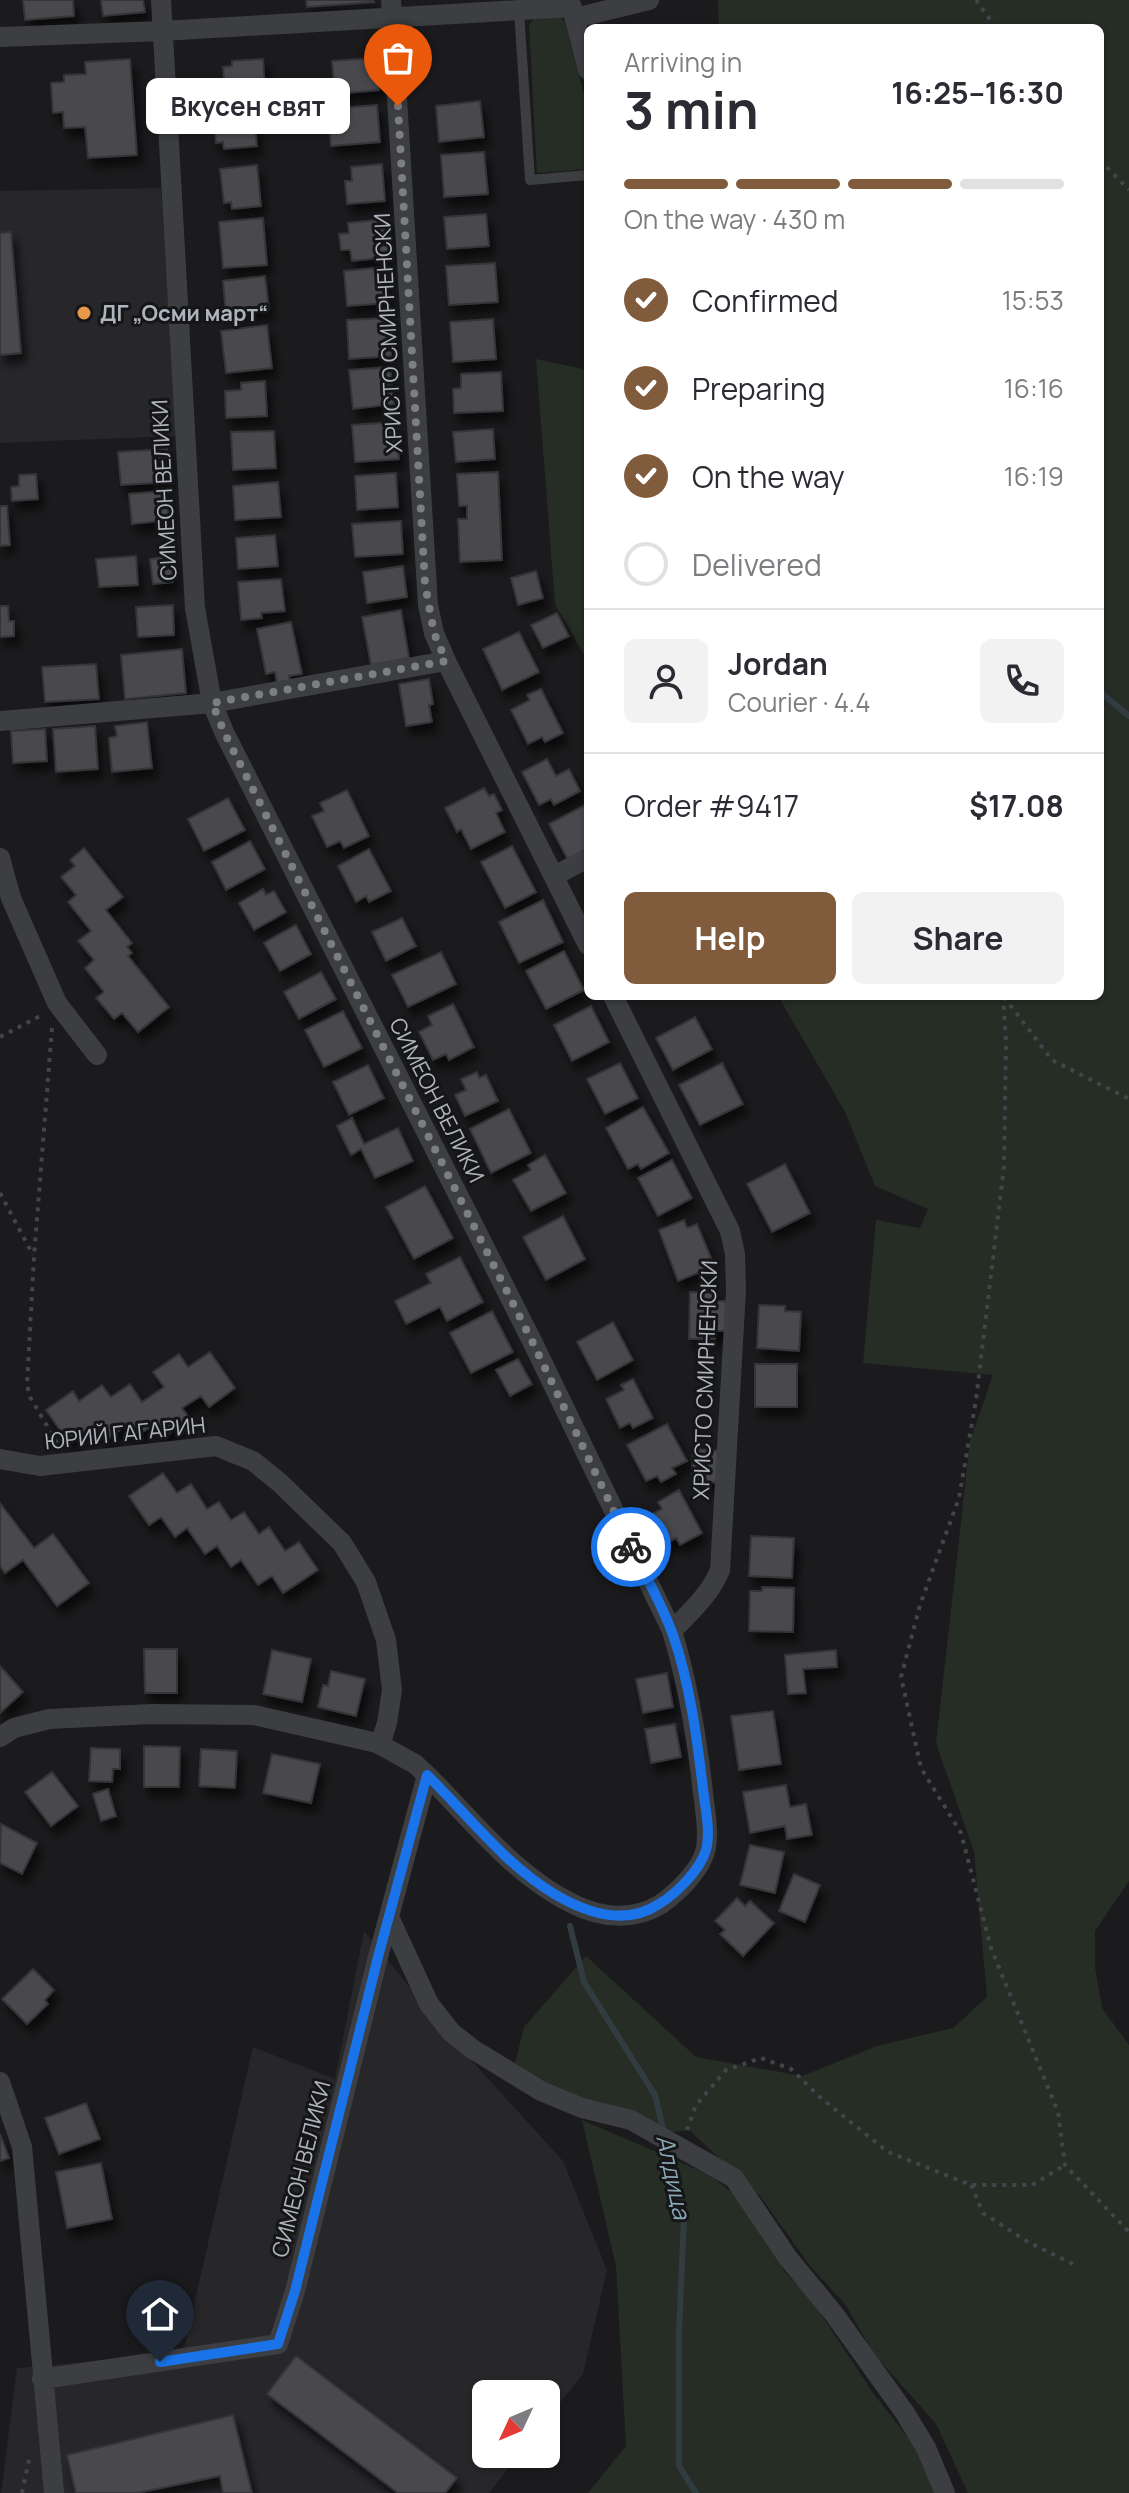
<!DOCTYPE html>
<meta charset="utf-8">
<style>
:root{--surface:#fff;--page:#f2f2f3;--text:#2b2b33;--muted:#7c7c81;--line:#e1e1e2;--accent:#805c3d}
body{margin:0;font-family:Manrope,sans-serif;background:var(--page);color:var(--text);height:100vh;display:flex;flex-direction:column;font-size:30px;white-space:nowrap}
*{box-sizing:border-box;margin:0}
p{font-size:26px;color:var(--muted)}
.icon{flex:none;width:44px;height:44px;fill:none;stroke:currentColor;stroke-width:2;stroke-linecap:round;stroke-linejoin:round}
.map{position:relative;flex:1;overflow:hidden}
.panel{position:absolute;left:584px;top:24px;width:520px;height:976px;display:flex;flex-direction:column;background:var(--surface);border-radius:12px;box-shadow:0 2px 6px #0004}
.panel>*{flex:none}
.needle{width:52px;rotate:226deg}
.fabs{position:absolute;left:472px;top:2380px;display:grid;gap:16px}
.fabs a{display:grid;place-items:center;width:88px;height:88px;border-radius:12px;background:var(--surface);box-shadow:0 2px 6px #0004;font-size:40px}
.pin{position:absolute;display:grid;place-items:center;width:68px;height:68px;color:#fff;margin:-82px -34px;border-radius:50% 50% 50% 0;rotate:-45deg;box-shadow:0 0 8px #0007}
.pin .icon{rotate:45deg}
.courier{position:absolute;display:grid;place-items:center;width:80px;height:80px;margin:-40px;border:6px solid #1a73e8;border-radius:50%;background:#fff;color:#222;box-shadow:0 2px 10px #0007}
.bubble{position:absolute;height:56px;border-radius:12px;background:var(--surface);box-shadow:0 2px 6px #0004;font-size:26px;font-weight:700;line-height:56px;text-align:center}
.overview em{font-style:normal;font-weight:700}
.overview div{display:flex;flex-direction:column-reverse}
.overview{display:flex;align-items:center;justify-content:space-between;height:136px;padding:0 40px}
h1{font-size:52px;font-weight:700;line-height:60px}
.bar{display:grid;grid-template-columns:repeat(4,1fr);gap:12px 8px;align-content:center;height:96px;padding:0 40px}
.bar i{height:10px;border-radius:6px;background:var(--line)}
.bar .selected{background:var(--accent)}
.bar p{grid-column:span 4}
.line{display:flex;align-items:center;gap:20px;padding:0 40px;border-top:2px solid var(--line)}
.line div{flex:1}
.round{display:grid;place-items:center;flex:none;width:84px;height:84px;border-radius:12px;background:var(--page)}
ol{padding:0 40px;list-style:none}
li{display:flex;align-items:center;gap:24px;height:88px}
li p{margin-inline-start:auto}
li .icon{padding:8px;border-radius:50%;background:var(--accent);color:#fff;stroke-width:4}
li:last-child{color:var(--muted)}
li i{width:44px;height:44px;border:4px solid var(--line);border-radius:50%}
.primary-button{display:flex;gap:16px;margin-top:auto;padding:16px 40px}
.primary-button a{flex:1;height:92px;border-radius:12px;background:var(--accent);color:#fff;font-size:32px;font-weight:700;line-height:92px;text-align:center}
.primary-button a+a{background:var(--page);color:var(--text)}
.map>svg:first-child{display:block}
.built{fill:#27272a}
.green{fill:#252d25}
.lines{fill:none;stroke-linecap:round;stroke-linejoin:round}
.stream{stroke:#313c41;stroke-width:6}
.building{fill:#48494d;stroke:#353639;stroke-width:2;filter:url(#shadow)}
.path{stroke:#424549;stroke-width:4;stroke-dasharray:4 6;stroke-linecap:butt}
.lane{stroke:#3c3e42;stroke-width:10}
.street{stroke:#3c3e42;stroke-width:20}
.done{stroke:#7b7f84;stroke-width:8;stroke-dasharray:0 14.4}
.route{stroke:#1a73e8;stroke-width:10}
.poi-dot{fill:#e79849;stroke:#161618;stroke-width:3}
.labels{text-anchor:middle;stroke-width:6;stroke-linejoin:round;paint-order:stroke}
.poi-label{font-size:22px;font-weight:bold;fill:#aeb5bc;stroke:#161618;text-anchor:start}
.street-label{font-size:22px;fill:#aeb5bc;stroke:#161618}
.water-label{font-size:24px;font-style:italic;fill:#88a7b4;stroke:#161618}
</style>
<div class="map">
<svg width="1129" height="2493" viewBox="0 0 1129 2493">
<defs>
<filter id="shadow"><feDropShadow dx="5" dy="9" stdDeviation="4" flood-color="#0009"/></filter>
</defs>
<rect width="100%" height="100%" fill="#1b1b1d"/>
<path class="built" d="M 161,188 L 177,436 L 0,443 L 0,191 Z
M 364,1931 L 452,2039 L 563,2161 L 607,2270 L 583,2374 L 546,2420 L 546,2394 L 486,2394 L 486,2454 L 519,2454 L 489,2493 L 1,2493 L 17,2368 L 183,2353 L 253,2047 L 335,2079 Z"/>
<path class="green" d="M 718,0 L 1129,0 L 1129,1881 L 1095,1931 L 1095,1967 L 1102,2008 L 1129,2045 L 1129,2493 L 968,2493 L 936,2424 L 874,2354 L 845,2304 L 810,2266 L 760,2196 L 689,2130 L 673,2132 L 511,2079 L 524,2027 L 586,1956 L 696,2057 L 802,2076 L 877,2046 L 953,2028 L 987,1997 L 974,1852 L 936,1743 L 970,1441 L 993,1375 L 863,1363 L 876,1220 L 920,1228 L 928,1209 L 875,1186 L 845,1112 L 778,996 L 1100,996 L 1100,28 L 719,28 Z
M 560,17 L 565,22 L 588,110 L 588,165 L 587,169 L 537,173 L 529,24 L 534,19 Z
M 536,359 L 588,370 L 588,662 L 555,604 Z
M 582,2120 L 710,2175 L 746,2204 L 785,2272 L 813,2302 L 873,2393 L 917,2449 L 935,2493 L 588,2493 L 626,2446 L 616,2266 Z"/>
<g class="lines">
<path class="stream" d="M 1100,692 L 1129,716
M 570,1926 L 584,1982 L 655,2095 L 664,2133
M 668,2147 L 684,2216 L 679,2332 L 679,2466 L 696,2493"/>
</g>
<path class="building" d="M 23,0 L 73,0 L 74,16 L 25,20 Z
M 101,0 L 143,0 L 145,12 L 103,16 Z
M 306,0 L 373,0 L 374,2 L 307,7 Z
M 377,58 L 379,90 L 335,94 L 332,61 Z
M 130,59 L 137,155 L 88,158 L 85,127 L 64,128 L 63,112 L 53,113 L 51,83 L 64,82 L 64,75 L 86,74 L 85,62 Z
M 263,59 L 265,90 L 225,92 L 223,67 L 232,66 L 232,61 Z
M 480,101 L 484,137 L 439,142 L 436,106 Z
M 253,104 L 257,146 L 224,149 L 223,142 L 216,143 L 213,108 Z
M 377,105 L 380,142 L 331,146 L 328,109 Z
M 484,152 L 488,194 L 444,197 L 441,155 Z
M 382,164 L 385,201 L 347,204 L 345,181 L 352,181 L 351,167 Z
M 257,165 L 261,206 L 232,209 L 231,202 L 224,203 L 220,169 Z
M 486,214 L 489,246 L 447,249 L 444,217 Z
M 263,218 L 267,265 L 223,268 L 219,222 Z
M 387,219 L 390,257 L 352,261 L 350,250 L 341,250 L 339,234 L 349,233 L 348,223 Z
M 11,232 L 21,353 L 0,355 L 0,233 Z
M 495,263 L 498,302 L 449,305 L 446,266 Z
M 385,267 L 389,303 L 347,306 L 344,271 Z
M 265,276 L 269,310 L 226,315 L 223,281 Z
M 389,318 L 391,356 L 349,359 L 347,320 Z
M 493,319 L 496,359 L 453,362 L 450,322 Z
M 267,325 L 272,368 L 226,373 L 221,331 Z
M 390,367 L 394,404 L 353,409 L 349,370 Z
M 501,372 L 503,411 L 454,413 L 453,389 L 461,388 L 461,374 Z
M 265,381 L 267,416 L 226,418 L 225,391 L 241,390 L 241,383 Z
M 396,422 L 399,459 L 355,462 L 352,425 Z
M 493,429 L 495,459 L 456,462 L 453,432 Z
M 274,431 L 276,468 L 233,470 L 231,432 Z
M 167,449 L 169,482 L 121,485 L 118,452 Z
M 498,472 L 502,560 L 460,562 L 458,519 L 467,519 L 467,506 L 459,506 L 457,474 Z
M 396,473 L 398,507 L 357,510 L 355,476 Z
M 36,474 L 38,499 L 12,501 L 11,487 L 19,486 L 19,475 Z
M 278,482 L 281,517 L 235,520 L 233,486 Z
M 166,491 L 169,520 L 132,524 L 129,494 Z
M 0,506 L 7,506 L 10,545 L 0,546 Z
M 401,521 L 403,554 L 355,557 L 352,524 Z
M 275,535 L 278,566 L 238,569 L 236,538 Z
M 136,556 L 138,585 L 99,587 L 96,559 Z
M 171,556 L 173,582 L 153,584 L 150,559 Z
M 403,566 L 407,597 L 367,603 L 363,572 Z
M 536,571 L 543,598 L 518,605 L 511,578 Z
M 281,579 L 285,611 L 261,613 L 262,618 L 241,620 L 238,582 Z
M 173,605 L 174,635 L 138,637 L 136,607 Z
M 0,606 L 8,606 L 9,621 L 14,621 L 14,636 L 0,637 Z
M 401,610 L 409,658 L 371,665 L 362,617 Z
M 557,613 L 569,636 L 543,648 L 531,625 Z
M 291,622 L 302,674 L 289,676 L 290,681 L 277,683 L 275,672 L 266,674 L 257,629 Z
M 519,632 L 539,672 L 502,690 L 483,649 Z
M 182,649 L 186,693 L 125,699 L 121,655 Z
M 96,664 L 99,699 L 45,702 L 42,667 Z
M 429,679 L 433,704 L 429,705 L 432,722 L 406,726 L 399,684 Z
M 541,689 L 563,733 L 545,742 L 542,737 L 528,744 L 511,710 L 530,700 L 527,695 Z
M 147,722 L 152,768 L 112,772 L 109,738 L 117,736 L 115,726 Z
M 95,726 L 98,769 L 56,772 L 53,729 Z
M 45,729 L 47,761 L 13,763 L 11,731 Z
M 547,759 L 556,776 L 569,769 L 580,791 L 554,805 L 551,799 L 539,805 L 522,772 Z
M 484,788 L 489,796 L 494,794 L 502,810 L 496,813 L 505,832 L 471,849 L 461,829 L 457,832 L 445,808 Z
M 347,790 L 369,836 L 344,848 L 340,841 L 327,847 L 312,816 L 324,811 L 320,803 Z
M 228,798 L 245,830 L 204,851 L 188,819 Z
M 585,805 L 588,811 L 588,850 L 568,860 L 549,824 Z
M 250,841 L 265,869 L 226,890 L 212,862 Z
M 512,846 L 536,892 L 505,908 L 481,862 Z
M 84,848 L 123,897 L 106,910 L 132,943 L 127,947 L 132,953 L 128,956 L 169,1007 L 138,1032 L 122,1013 L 114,1019 L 96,998 L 104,992 L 85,968 L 94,960 L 78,941 L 91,931 L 68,902 L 76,895 L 61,877 L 75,866 L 70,860 Z
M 369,849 L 391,891 L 369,902 L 366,896 L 356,902 L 338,866 Z
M 263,889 L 266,895 L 274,891 L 286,912 L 254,930 L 239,903 Z
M 543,900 L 563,942 L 519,963 L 499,922 Z
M 402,918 L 416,946 L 386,961 L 372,932 Z
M 296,925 L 311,954 L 280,971 L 264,943 Z
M 564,951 L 584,990 L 546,1009 L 526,971 Z
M 441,952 L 456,984 L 408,1007 L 392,975 Z
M 321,972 L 336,999 L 299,1019 L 284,992 Z
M 453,1004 L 474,1047 L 449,1060 L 446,1054 L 433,1060 L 419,1032 L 432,1025 L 428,1016 Z
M 591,1006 L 609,1042 L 572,1061 L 554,1025 Z
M 343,1011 L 362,1048 L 324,1067 L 305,1030 Z
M 695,1017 L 712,1049 L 673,1070 L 656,1038 Z
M 620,1063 L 638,1098 L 605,1114 L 587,1079 Z
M 722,1063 L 743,1104 L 700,1125 L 679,1085 Z
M 368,1065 L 384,1098 L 349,1115 L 333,1082 Z
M 477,1072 L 479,1078 L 486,1075 L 498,1101 L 465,1116 L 455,1095 L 466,1090 L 461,1079 Z
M 643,1107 L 669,1153 L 641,1169 L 638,1164 L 628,1169 L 606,1128 Z
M 509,1109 L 531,1153 L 491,1173 L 470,1129 Z
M 352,1118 L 364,1144 L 398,1128 L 413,1161 L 375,1178 L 361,1149 L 351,1155 L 337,1126 Z
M 545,1155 L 566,1193 L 531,1211 L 513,1180 L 531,1170 L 528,1165 Z
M 672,1160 L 692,1198 L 658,1216 L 638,1178 Z
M 785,1164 L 810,1213 L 772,1232 L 747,1184 Z
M 425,1186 L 453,1238 L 414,1259 L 386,1207 Z
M 563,1216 L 585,1259 L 546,1280 L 523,1237 Z
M 684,1220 L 687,1228 L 697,1224 L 711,1258 L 702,1261 L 705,1270 L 678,1281 L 659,1230 Z
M 460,1257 L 483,1302 L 447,1321 L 440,1307 L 406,1324 L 395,1301 L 431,1283 L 426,1274 Z
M 690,1292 L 717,1293 L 717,1301 L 726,1301 L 725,1331 L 715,1331 L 715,1339 L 689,1339 Z
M 759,1305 L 785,1306 L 785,1311 L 801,1312 L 799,1351 L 757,1348 Z
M 492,1311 L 513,1352 L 471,1373 L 450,1333 Z
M 613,1322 L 633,1360 L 597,1380 L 577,1342 Z
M 210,1352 L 235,1388 L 209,1407 L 201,1396 L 182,1408 L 190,1419 L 163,1438 L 153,1425 L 134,1438 L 125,1426 L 105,1441 L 94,1425 L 69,1443 L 46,1410 L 73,1391 L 79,1401 L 102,1385 L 111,1397 L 130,1384 L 142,1402 L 164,1387 L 153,1372 L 179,1354 L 188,1367 Z
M 518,1359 L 532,1384 L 510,1396 L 496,1370 Z
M 755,1364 L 797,1364 L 797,1407 L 755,1407 Z
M 633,1379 L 653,1418 L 633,1428 L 630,1423 L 620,1428 L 606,1399 L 624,1390 L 621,1385 Z
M 667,1424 L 687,1461 L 672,1468 L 676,1474 L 661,1482 L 657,1476 L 646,1481 L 627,1445 Z
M 693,1449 L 721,1451 L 720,1483 L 692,1481 Z
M 163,1473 L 177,1493 L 191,1484 L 207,1509 L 219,1502 L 231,1520 L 244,1512 L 259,1534 L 269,1527 L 285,1551 L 299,1542 L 318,1570 L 283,1593 L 272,1576 L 258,1585 L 241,1560 L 231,1567 L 217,1546 L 205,1554 L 187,1528 L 175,1537 L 161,1517 L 149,1525 L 129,1496 Z
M 679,1490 L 702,1533 L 680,1545 L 676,1538 L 663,1545 L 648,1516 L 662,1509 L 658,1502 Z
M 0,1503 L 34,1548 L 53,1534 L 89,1583 L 57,1606 L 23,1560 L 5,1573 L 0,1566 Z
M 751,1536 L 794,1538 L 792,1578 L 749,1576 Z
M 762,1587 L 794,1588 L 793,1632 L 749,1631 L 750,1591 L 762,1591 Z
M 144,1649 L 177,1649 L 177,1693 L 145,1693 Z
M 272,1650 L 311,1659 L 302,1702 L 263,1694 Z
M 836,1650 L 837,1667 L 803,1669 L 806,1693 L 788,1694 L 785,1655 Z
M 0,1666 L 23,1692 L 0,1713 Z
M 331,1671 L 365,1679 L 356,1716 L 318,1707 L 323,1685 L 328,1686 Z
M 667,1673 L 673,1707 L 643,1713 L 636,1679 Z
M 773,1711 L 781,1764 L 739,1770 L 731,1716 Z
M 675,1724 L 681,1757 L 651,1763 L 645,1729 Z
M 144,1746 L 180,1747 L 179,1787 L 144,1787 Z
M 91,1748 L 120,1749 L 120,1769 L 113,1769 L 112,1782 L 89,1781 Z
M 201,1749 L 237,1751 L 235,1788 L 199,1786 Z
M 272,1754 L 320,1764 L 311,1803 L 263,1793 Z
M 52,1772 L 78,1806 L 51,1826 L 25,1792 Z
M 786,1785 L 790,1807 L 806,1804 L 812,1835 L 787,1839 L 785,1826 L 750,1833 L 743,1792 Z
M 108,1789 L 116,1816 L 101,1821 L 93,1794 Z
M 1,1824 L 37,1843 L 22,1874 L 0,1863 Z
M 750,1845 L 784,1852 L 775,1893 L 740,1885 Z
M 794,1874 L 820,1885 L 805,1922 L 779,1911 Z
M 737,1898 L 745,1906 L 750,1901 L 774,1923 L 743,1956 L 720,1934 L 725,1930 L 715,1921 Z
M 33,1969 L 54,1990 L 45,2000 L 48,2004 L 27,2024 L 2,1999 Z
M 86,2103 L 100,2139 L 59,2154 L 45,2118 Z
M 0,2134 L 9,2158 L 0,2161 Z
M 101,2163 L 112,2219 L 67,2228 L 56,2172 Z
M 296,2356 L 457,2478 L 445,2493 L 398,2493 L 267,2394 Z
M 233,2415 L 252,2493 L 223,2493 L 220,2476 L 137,2493 L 76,2493 L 67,2455 Z"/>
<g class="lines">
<path class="path" d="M 976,0 L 996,28
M 1100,160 L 1129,190
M 1003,996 L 1006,1042 L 1004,1166 L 976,1400 L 959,1498 L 920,1605 L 901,1677 L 921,1768 L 961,1833 L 991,1948 L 1058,2112 L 1065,2165 L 1129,2232
M 1004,997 L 1052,1060 L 1129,1099
M 52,1028 L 34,1257 L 27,1385 L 30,1397 L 57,1443
M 0,1037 L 40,1016
M 0,1193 L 33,1255
M 687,2130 L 696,2105 L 726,2070 L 761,2058 L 791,2069 L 822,2099 L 888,2152 L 971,2185 L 1032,2185 L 1065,2165
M 971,2185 L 983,2213 L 1028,2242 L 1073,2264
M 22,2493 L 29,2460"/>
<path class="lane" d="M 519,10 L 530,180 L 588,175"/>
<path class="street" d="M 391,0 L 428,605 L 434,633 L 446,661 L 588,945
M 572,8 L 588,70
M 575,18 L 649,0
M 0,37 L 162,31 L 572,7
M 0,721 L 212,703 L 446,661
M 0,858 L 11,898 L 57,1003 L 97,1055
M 554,876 L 588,858
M 613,996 L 730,1231 L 735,1254 L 736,1290 L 720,1570 C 710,1595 690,1612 672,1631
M 0,1459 L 40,1466 L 216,1446 L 253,1461 L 279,1482 L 342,1543 L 366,1582 L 386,1640 L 392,1690 L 387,1723 L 380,1745
M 0,1737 L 14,1728 L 49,1719 L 152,1714 L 254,1715 L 377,1743 L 415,1764 L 427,1775 C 472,1820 515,1876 573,1904 C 601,1918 634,1921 661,1904 C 678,1892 702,1869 706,1848 C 709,1830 705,1810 703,1793 C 697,1738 688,1683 672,1631 L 534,1345 L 225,734 L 212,703 L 195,608 L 161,0
M 389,1917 L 429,2004 L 451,2032 L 474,2050 L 541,2091 L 582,2108 L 631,2120 L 734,2178 L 788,2258 L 834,2314 L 905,2413 L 926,2448 L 945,2493
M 0,2082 L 22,2147 L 54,2493
M 42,2379 L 278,2344 L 295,2291 L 378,1957 L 427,1775"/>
</g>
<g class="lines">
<path class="done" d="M 398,106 L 425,584 L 434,633 L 446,661 L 212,703 L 225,734 L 534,1345 L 631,1547"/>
<path class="route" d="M 160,2362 L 278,2344 L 295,2291 L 378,1957 L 427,1775 C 468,1815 506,1866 556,1895 C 587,1913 626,1926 659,1904 C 676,1894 700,1870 706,1850 C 711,1832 705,1807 703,1789 C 697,1738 690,1684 673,1635 C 662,1604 645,1575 631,1547"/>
</g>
<circle class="poi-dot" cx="84" cy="313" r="8"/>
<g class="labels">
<g class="poi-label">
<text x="100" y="321">ДГ „Осми март“</text>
</g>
<g class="street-label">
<text transform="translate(388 333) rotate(-93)" y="8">ХРИСТО СМИРНЕНСКИ</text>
<text transform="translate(164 490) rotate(-93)" y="8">СИМЕОН ВЕЛИКИ</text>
<text transform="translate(437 1100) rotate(63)" y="8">СИМЕОН ВЕЛИКИ</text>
<text transform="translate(705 1380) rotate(-88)" y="8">ХРИСТО СМИРНЕНСКИ</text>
<text transform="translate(125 1433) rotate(-6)" y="8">ЮРИЙ ГАГАРИН</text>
<text transform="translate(301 2169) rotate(-76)" y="8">СИМЕОН ВЕЛИКИ</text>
</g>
<g class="water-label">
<text transform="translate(673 2177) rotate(78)" y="8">Алдица</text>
</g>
</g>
</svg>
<div class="fabs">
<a><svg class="needle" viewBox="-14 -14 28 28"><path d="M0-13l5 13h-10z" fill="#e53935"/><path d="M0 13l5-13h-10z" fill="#7c7c81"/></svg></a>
</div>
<div class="pin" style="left:398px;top:106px;background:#ea580c"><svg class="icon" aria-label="bag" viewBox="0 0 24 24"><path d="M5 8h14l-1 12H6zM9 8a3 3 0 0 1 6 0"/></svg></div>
<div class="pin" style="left:160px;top:2362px;background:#1f2937"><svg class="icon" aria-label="home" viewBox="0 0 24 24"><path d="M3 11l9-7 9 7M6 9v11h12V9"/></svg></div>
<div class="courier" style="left:631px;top:1547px"><svg class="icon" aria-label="bike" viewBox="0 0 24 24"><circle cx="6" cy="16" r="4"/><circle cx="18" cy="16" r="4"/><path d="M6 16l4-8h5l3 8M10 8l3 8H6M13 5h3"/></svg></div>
<div class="bubble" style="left:146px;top:78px;width:204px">Вкусен свят</div>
<section class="panel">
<div class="overview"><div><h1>3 min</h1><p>Arriving in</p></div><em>16:25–16:30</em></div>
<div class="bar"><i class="selected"></i><i class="selected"></i><i class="selected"></i><i></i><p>On the way · 430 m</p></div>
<ol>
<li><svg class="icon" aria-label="check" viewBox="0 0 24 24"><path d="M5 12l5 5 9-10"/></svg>Confirmed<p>15:53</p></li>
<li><svg class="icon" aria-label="check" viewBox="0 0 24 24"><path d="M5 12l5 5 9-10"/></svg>Preparing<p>16:16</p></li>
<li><svg class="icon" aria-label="check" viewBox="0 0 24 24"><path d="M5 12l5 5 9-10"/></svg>On the way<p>16:19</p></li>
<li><i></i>Delivered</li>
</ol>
<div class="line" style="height:144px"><a class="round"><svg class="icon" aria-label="person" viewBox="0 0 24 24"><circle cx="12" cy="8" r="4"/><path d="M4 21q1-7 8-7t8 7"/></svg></a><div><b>Jordan</b><p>Courier · 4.4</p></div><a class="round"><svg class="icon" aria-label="phone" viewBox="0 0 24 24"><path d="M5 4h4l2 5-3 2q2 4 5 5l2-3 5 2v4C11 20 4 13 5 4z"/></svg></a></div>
<div class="line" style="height:104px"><div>Order #9417</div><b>$17.08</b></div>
<div class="primary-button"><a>Help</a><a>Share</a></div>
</section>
</div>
